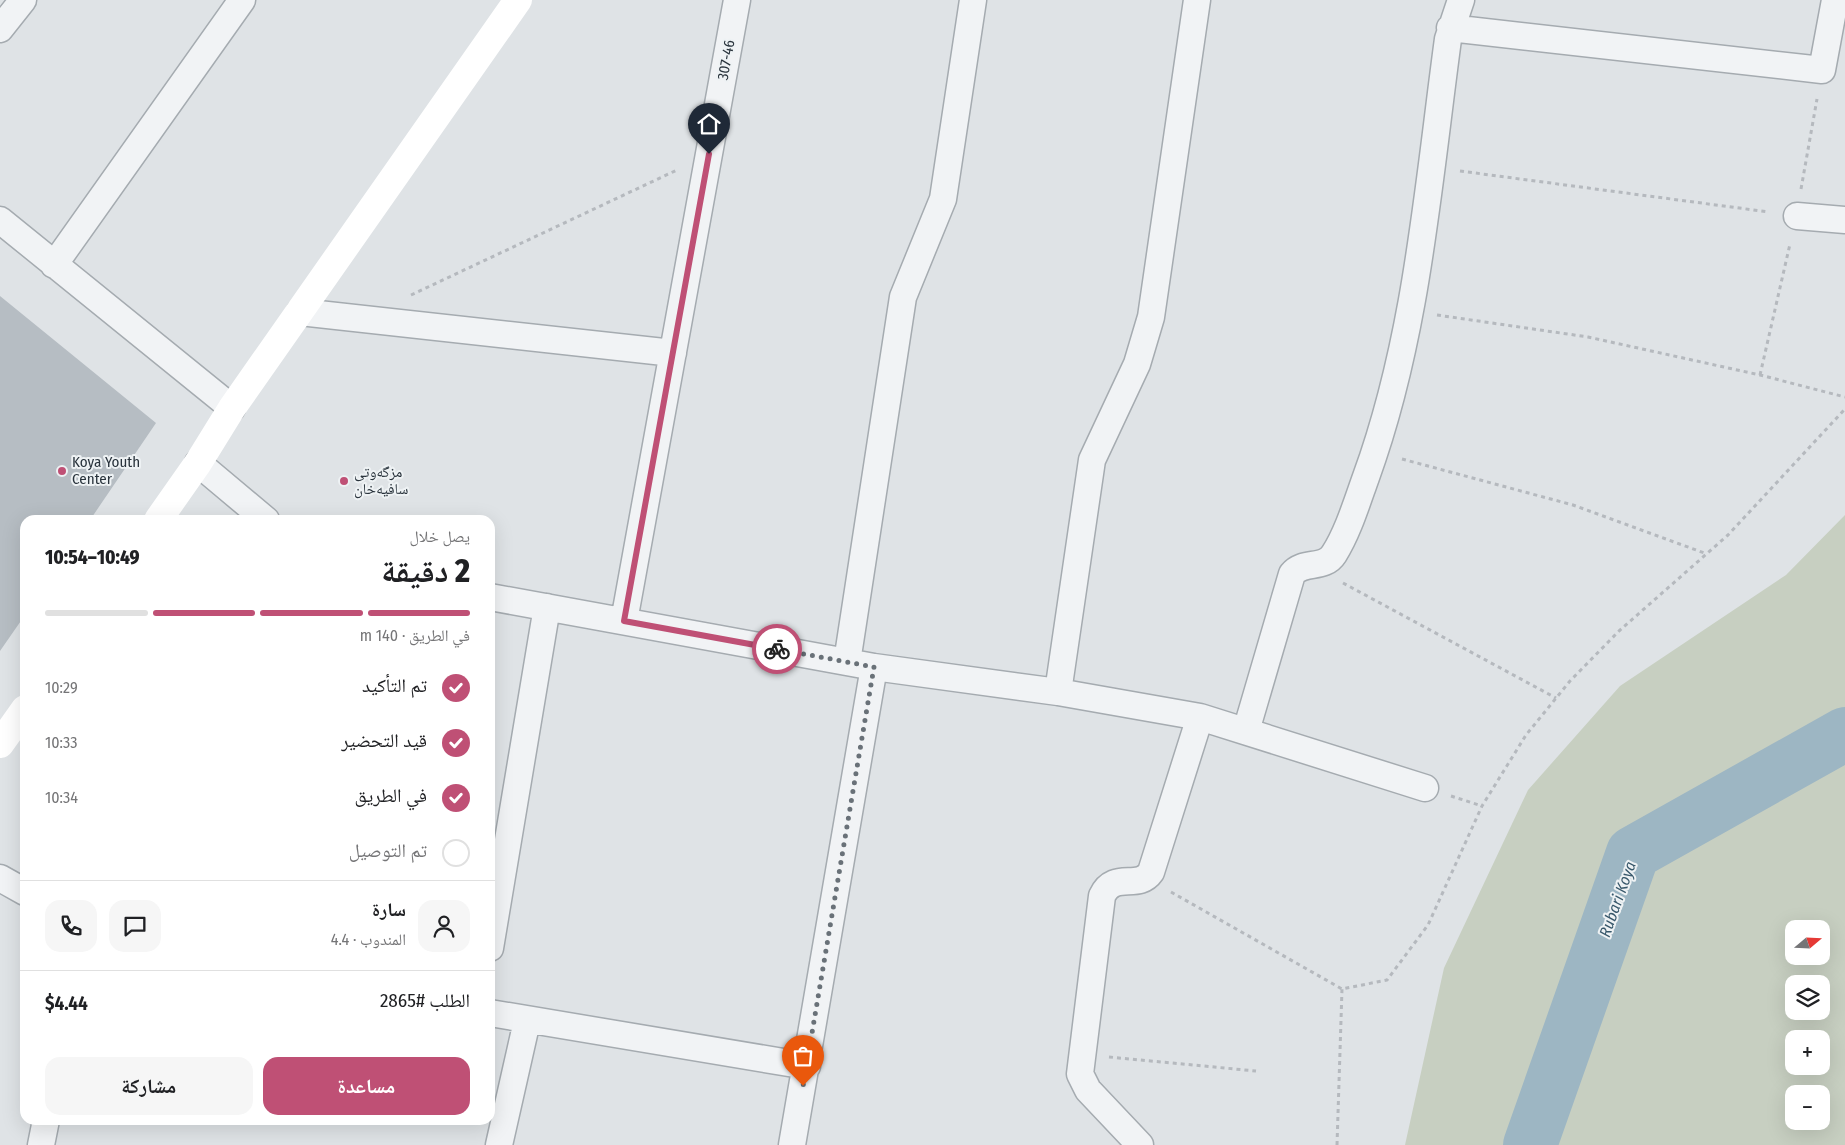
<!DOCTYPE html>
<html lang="ar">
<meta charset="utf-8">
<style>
:root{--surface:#fff;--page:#f6f6f6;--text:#202124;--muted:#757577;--line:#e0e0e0;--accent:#bf5075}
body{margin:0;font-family:"Fira Sans Condensed","Noto Naskh Arabic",sans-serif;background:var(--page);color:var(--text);direction:rtl;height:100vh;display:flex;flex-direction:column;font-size:19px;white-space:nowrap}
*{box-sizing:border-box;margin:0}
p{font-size:16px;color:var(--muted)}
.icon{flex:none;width:28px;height:28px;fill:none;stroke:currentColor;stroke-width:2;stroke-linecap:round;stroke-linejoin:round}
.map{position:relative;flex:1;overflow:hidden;direction:ltr}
.side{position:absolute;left:20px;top:515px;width:475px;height:610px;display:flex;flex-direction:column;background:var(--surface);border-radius:15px;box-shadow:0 5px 20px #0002;direction:rtl}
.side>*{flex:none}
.needle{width:32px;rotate:71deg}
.fabs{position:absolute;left:1785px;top:920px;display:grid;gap:10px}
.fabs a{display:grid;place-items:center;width:45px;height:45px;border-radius:10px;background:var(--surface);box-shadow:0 5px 20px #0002;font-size:25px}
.pin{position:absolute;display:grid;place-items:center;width:42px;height:42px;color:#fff;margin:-51px -21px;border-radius:50% 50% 50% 0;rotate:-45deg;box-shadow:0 0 5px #0007}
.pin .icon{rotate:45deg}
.courier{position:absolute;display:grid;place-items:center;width:50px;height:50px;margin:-25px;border:4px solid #bf5075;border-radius:50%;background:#fff;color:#222;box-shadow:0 1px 6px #0007}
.head em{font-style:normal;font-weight:800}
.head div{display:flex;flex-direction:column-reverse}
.head{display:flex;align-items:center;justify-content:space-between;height:85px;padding:0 25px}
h1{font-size:32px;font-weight:800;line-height:38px}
.bar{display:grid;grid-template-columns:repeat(4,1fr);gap:8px 5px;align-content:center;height:60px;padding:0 25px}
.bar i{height:6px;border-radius:4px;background:var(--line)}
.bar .active{background:var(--accent)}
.bar p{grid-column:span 4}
.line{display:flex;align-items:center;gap:12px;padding:0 25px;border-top:1px solid var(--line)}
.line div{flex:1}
.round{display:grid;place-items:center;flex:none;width:52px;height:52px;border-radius:15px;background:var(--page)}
ol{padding:0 25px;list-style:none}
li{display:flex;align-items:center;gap:15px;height:55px}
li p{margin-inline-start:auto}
li .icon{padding:5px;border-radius:50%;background:var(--accent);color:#fff;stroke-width:4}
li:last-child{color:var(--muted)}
li i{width:28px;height:28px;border:2px solid var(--line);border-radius:50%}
.action{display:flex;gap:10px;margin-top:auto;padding:10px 25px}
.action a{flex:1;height:58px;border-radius:15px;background:var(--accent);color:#fff;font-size:20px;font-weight:800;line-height:58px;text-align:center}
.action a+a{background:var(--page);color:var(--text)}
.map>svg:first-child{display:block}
.green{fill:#c7cfc1;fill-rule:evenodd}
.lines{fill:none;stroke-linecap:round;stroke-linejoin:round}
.river{stroke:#9db6c3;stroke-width:54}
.building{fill:#b6bdc3}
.street-casing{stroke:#a5abb0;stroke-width:29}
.path{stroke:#b5b9be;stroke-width:3;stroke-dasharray:4 4;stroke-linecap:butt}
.street{stroke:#f1f3f5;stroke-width:26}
.secondary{stroke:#fff;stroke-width:28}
.done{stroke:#697178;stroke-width:5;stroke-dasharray:0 9}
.route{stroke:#bf5075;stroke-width:6}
.poi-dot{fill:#bf5075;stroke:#eef2f4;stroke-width:2}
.labels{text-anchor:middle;stroke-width:4;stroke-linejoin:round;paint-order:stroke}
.street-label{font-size:15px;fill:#29333c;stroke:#eef2f4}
.poi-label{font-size:15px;fill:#29333c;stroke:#eef2f4;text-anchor:start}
.water-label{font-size:16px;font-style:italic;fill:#38586b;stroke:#eef2f4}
</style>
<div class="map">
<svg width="1845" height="1145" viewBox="0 0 1845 1145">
<rect width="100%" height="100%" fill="#dfe3e6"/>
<path class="green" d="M 1845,515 L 1845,1145 L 1405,1145 L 1444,968 L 1528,790 L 1620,686 L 1786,575 ZM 1794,929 L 1821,929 L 1821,956 L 1794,956 ZM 1794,984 L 1821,984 L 1821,1011 L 1794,1011 ZM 1794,1039 L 1821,1039 L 1821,1066 L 1794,1066 ZM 1794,1094 L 1821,1094 L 1821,1121 L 1794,1121 Z"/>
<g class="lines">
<path class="river" d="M 1530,1145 L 1633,853 L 1845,734"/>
</g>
<path class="building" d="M 0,296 L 156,423 L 90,520 L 25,520 L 25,615 L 0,651 Z"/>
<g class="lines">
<g class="street-casing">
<path id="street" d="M 1450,28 L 1822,70 L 1835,0
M 0,29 L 23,0
M 1797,216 L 1845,220
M 0,220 L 232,408
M 54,265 L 242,0
M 300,312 L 673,353
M 198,463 L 266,520
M 490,597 L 874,667 L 1058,692 L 1200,717 L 1425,788
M 624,621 L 737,0
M 847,662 L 903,297 L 943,199 L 973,0
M 1058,692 L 1092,460 L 1137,364 L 1151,317 L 1197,0
M 1246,731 L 1292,574 C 1303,560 1324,570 1334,554 C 1348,532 1357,502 1366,477 C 1417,337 1428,186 1448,39 L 1461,0
M 0,878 L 25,892
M 490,948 L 547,607
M 490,1013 L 807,1066
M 41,1145 L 46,1120
M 499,1145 L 527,1021
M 792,1145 L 874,667
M 1140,1145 L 1088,1090 L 1080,1074 L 1102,896 C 1114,870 1138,891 1151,872 L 1200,717"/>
</g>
<path class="path" d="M 1460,171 L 1769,212
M 1801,189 L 1817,99
M 411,295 L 677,170
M 1437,315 L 1588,337 L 1760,375 L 1845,397
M 1760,375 L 1790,244
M 1402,459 L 1573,505 L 1707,554
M 1343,583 L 1556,698
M 1451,796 L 1482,806
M 1171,892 L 1342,989 L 1387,980 L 1428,925 L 1482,806 L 1526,735 L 1570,681 L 1619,631 L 1728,535 L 1845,409
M 1109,1057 L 1256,1071
M 1337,1145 L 1342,989"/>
<use href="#street" class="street"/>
<path class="secondary" d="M 158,520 L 198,463 L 232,408 L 518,0
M 0,744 L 25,709"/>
</g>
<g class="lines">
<path class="done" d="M 777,649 L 874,667 L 803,1086"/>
<path class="route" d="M 709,154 L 624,621 L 777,649"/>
</g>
<g class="poi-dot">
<circle cx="62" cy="471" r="5"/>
<circle cx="344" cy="481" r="5"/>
</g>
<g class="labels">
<g class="street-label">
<text transform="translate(726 60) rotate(-80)" y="5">307-46</text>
</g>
<g class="poi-label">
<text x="72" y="467">Koya Youth<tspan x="72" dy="17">Center</tspan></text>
<text x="354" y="477">مزگه‌وتی<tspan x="354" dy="17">سافیه‌خان</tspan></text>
</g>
<g class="water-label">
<text transform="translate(1617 899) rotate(-70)" y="6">Rubari Koya</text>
</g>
</g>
</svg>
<div class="fabs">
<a><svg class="needle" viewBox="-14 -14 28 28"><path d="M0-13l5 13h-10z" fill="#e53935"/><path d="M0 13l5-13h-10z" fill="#757577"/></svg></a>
<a><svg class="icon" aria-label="layers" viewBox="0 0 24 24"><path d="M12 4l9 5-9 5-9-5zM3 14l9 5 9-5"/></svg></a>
<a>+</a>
<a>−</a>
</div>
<div class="pin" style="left:803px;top:1086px;background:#ea580c"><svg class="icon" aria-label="bag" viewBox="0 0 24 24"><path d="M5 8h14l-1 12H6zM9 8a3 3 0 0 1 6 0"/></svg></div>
<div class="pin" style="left:709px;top:154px;background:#1f2937"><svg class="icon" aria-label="home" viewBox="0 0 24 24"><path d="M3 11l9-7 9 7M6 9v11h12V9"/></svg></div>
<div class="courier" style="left:777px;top:649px"><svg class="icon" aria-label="bike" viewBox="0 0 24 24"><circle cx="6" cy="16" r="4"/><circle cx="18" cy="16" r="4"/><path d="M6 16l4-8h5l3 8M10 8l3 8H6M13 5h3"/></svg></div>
<section class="side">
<div class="head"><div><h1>2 دقيقة</h1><p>يصل خلال</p></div><em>10:49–10:54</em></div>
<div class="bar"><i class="active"></i><i class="active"></i><i class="active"></i><i></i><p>في الطريق · 140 m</p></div>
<ol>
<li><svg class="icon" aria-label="check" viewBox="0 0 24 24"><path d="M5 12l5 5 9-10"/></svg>تم التأكيد<p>10:29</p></li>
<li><svg class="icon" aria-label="check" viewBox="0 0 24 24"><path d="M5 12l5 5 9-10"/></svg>قيد التحضير<p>10:33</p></li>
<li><svg class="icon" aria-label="check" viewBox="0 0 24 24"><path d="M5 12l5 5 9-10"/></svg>في الطريق<p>10:34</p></li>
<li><i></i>تم التوصيل</li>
</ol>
<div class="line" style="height:90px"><a class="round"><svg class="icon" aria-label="person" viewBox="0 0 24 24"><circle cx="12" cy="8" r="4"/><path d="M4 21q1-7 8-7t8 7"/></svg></a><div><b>سارة</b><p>المندوب · 4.4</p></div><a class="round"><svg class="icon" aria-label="chat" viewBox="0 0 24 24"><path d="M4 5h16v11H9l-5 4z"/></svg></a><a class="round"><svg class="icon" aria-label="phone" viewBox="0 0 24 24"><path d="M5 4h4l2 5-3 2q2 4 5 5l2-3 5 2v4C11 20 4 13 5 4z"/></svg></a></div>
<div class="line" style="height:65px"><div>الطلب #2865</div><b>$4.44</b></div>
<div class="action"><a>مساعدة</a><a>مشاركة</a></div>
</section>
</div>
